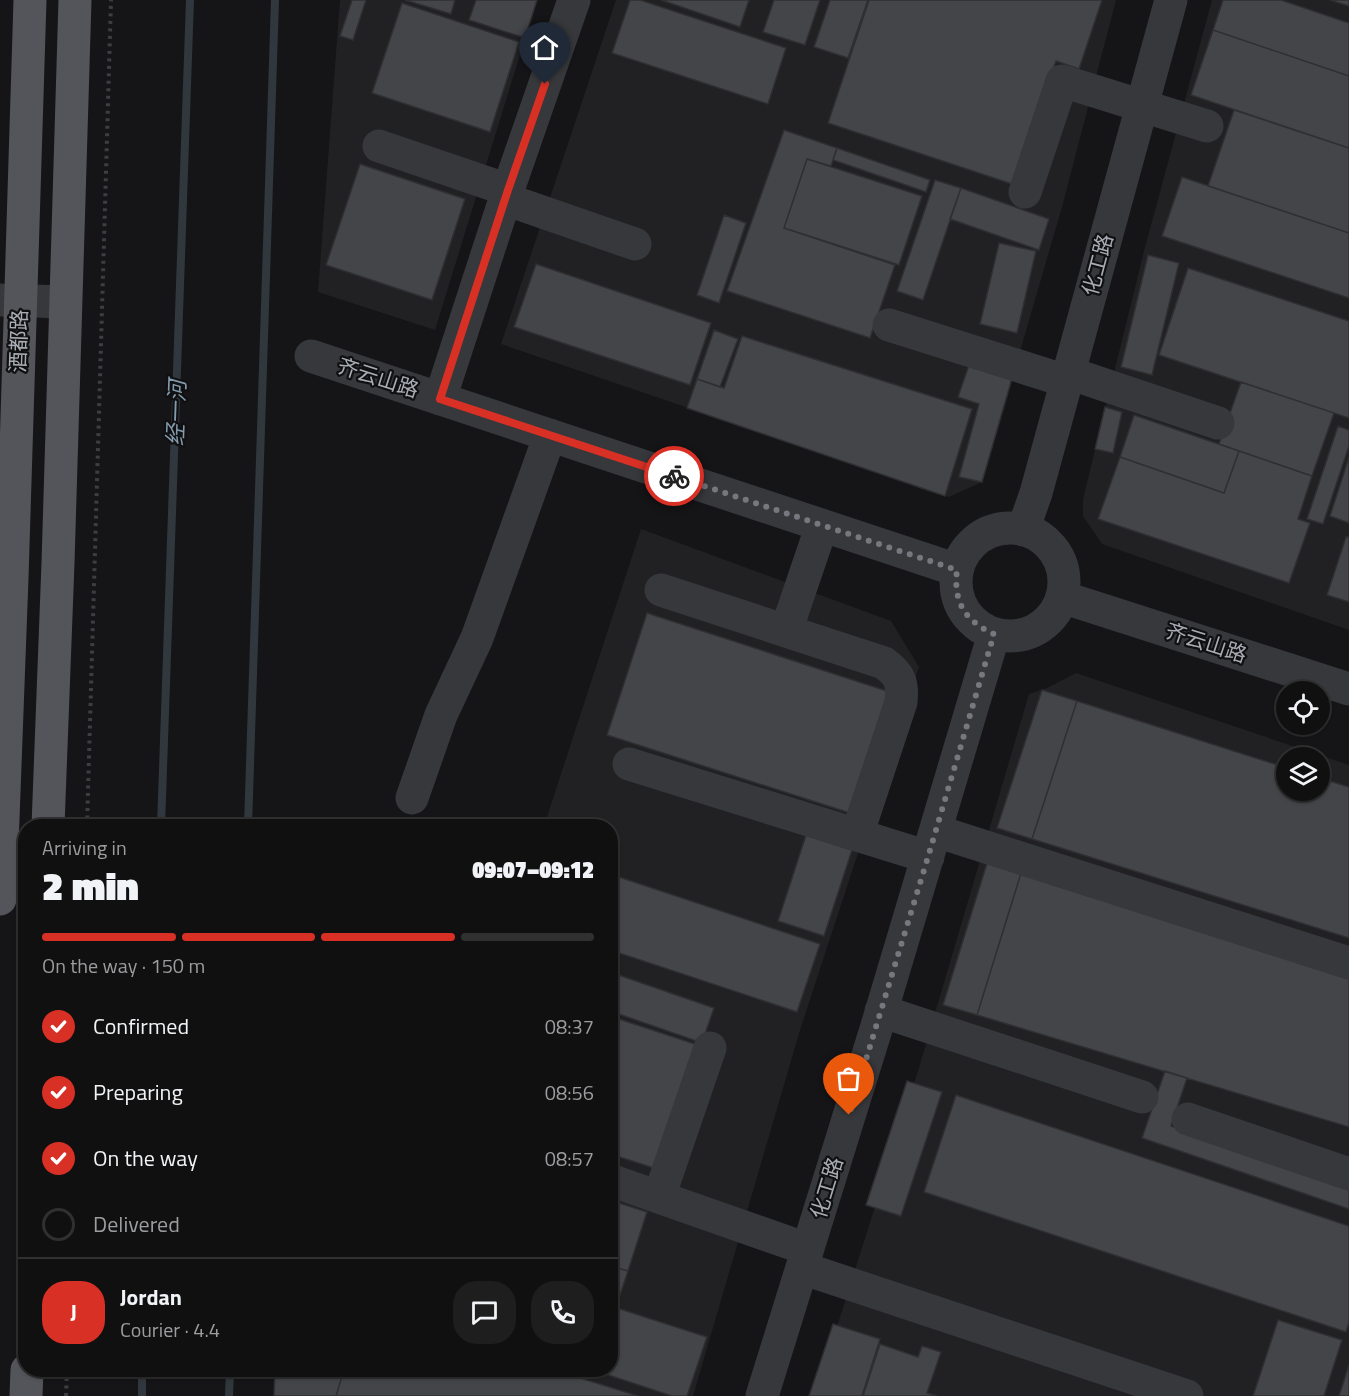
<!DOCTYPE html>
<meta charset="utf-8">
<style>
:root{--surface:#101011;--page:#1e1e1f;--text:#f1f3f6;--muted:#9c9d9f;--line:#303031;--accent:#d93025}
body{margin:0;font-family:"Titillium Web","Noto Sans SC",sans-serif;background:var(--page);color:var(--text);height:100vh;display:flex;flex-direction:column;font-size:22px;white-space:nowrap}
*{box-sizing:border-box;margin:0}
p{font-size:20px;color:var(--muted)}
.icon{flex:none;width:33px;height:33px;fill:none;stroke:currentColor;stroke-width:2;stroke-linecap:round;stroke-linejoin:round}
.map{position:relative;flex:1;overflow:hidden}
.side{position:absolute;left:18px;top:819px;width:600px;height:558px;display:flex;flex-direction:column;background:var(--surface);border-radius:24px;box-shadow:0 2px 4px #0004,0 0 0 2px var(--line)}
.side>*{flex:none}
.controls{position:absolute;left:1276px;top:681px;display:grid;gap:12px}
.controls a{display:grid;place-items:center;width:54px;height:54px;border-radius:50%;background:var(--surface);box-shadow:0 2px 4px #0004,0 0 0 2px var(--line);font-size:30px}
.pin{position:absolute;display:grid;place-items:center;width:51px;height:51px;color:#fff;margin:-62px -26px;border-radius:50% 50% 50% 0;rotate:-45deg;box-shadow:0 0 6px #0007}
.pin .icon{rotate:45deg}
.courier{position:absolute;display:grid;place-items:center;width:60px;height:60px;margin:-30px;border:4px solid #d93025;border-radius:50%;background:#fff;color:#222;box-shadow:0 2px 8px #0007}
.headline em{font-style:normal;font-weight:800}
.headline div{display:flex;flex-direction:column-reverse}
.headline{display:flex;align-items:center;justify-content:space-between;height:102px;padding:0 24px}
h1{font-size:39px;font-weight:800;line-height:45px}
.bar{display:grid;grid-template-columns:repeat(4,1fr);gap:9px 6px;align-content:center;height:72px;padding:0 24px}
.bar i{height:8px;border-radius:4px;background:var(--line)}
.bar .active{background:var(--accent)}
.bar p{grid-column:span 4}
.line{display:flex;align-items:center;gap:15px;padding:0 24px;border-top:2px solid var(--line)}
.line div{flex:1}
.round{display:grid;place-items:center;flex:none;width:63px;height:63px;border-radius:24px;background:var(--page)}
ol{padding:0 24px;list-style:none}
li{display:flex;align-items:center;gap:18px;height:66px}
li p{margin-inline-start:auto}
li .icon{padding:6px;border-radius:50%;background:var(--accent);color:#fff;stroke-width:4}
li:last-child{color:var(--muted)}
li i{width:33px;height:33px;border:3px solid var(--line);border-radius:50%}
.map>svg:first-child{display:block}
.built{fill:#212123;fill-rule:evenodd}
.lines{fill:none;stroke-linecap:round;stroke-linejoin:round}
.stream{stroke:#30383e;stroke-width:8}
.building{fill:#444549;stroke:#2f2f32;stroke-width:1.5}
.path{stroke:#3d3e42;stroke-width:4;stroke-dasharray:3 4.5;stroke-linecap:butt}
.minor{stroke:#37383b;stroke-width:33}
.major{stroke:#53555a;stroke-width:33}
.done{stroke:#75787e;stroke-width:6;stroke-dasharray:0 10.8}
.route{stroke:#d93025;stroke-width:8}
.labels{text-anchor:middle;stroke-width:4.5;stroke-linejoin:round;paint-order:stroke}
.street-label{font-size:21px;fill:#a8adb5;stroke:#101012}
.water-label{font-size:22px;font-style:italic;fill:#839bad;stroke:#101012}
</style>
<div class="map">
<svg width="1349" height="1396" viewBox="0 0 1349 1396">
<rect width="100%" height="100%" fill="#151517"/>
<path class="built" d="M 340,0 L 537,0 L 435,330 L 318,292 Z
M 616,0 L 1116,0 L 1062,207 L 982,482 L 949,497 L 501,344 Z
M 1212,0 L 1349,0 L 1349,630 L 1102,544 L 1083,516 L 1083,499 L 1144,251 Z
M 641,529 L 891,621 L 919,667 L 800,1030 L 693,1396 L 274,1396 L 275,1370 L 610,1370 L 610,826 L 544,826 Z
M 1076,673 L 1349,765 L 1349,1396 L 815,1396 L 918,1071 L 1029,694 L 1047,688 ZM 1287,758 L 1320,758 L 1320,790 L 1287,790 Z"/>
<g class="lines">
<path class="stream" d="M 161,826 L 190,0
M 248,826 L 275,0
M 142,1396 L 142,1370
M 229,1396 L 230,1370"/>
</g>
<path class="building" d="M 352,0 L 366,0 L 353,40 L 340,36 Z
M 405,0 L 455,0 L 451,14 Z
M 476,0 L 537,0 L 525,38 L 469,20 Z
M 630,0 L 640,0 L 786,48 L 768,104 L 612,53 Z
M 661,0 L 749,0 L 740,27 Z
M 774,0 L 820,0 L 805,45 L 763,32 Z
M 830,0 L 868,0 L 848,58 L 814,47 Z
M 869,0 L 1102,0 L 1079,69 L 1056,61 L 1015,185 L 828,123 Z
M 1223,0 L 1281,0 L 1349,23 L 1349,76 L 1213,30 Z
M 1330,0 L 1349,0 L 1349,6 Z
M 402,3 L 519,42 L 490,132 L 372,93 Z
M 1213,30 L 1349,76 L 1349,148 L 1191,95 Z
M 1234,110 L 1349,148 L 1349,233 L 1208,186 Z
M 784,130 L 837,148 L 831,166 L 807,159 L 784,228 L 895,265 L 870,338 L 727,291 Z
M 837,148 L 930,180 L 926,192 L 833,160 Z
M 807,159 L 922,196 L 899,265 L 784,228 Z
M 360,164 L 465,199 L 432,300 L 326,265 Z
M 1182,177 L 1349,233 L 1349,298 L 1162,236 Z
M 935,180 L 961,188 L 923,300 L 897,291 Z
M 961,188 L 1049,219 L 1039,250 L 950,219 Z
M 724,215 L 746,223 L 719,303 L 697,295 Z
M 999,243 L 1036,251 L 1017,333 L 980,324 Z
M 1148,255 L 1179,263 L 1152,375 L 1121,367 Z
M 536,264 L 711,323 L 690,385 L 514,327 Z
M 1188,268 L 1349,321 L 1349,418 L 1159,355 Z
M 714,330 L 738,339 L 720,387 L 697,379 Z
M 742,336 L 972,409 L 945,496 L 687,408 L 697,379 L 724,388 Z
M 970,362 L 1013,375 L 982,482 L 959,477 L 979,404 L 958,397 Z
M 1241,382 L 1334,413 L 1312,476 L 1219,444 Z
M 1105,407 L 1122,412 L 1113,453 L 1095,449 Z
M 1134,415 L 1239,451 L 1224,493 L 1120,457 Z
M 1338,426 L 1349,430 L 1349,446 L 1323,524 L 1307,519 Z
M 1239,451 L 1312,476 L 1298,519 L 1310,523 L 1289,583 L 1098,519 L 1120,457 L 1224,493 Z
M 1349,457 L 1349,523 L 1330,516 Z
M 1346,537 L 1349,537 L 1349,602 L 1327,595 Z
M 647,613 L 893,693 L 853,814 L 607,735 Z
M 1042,690 L 1077,701 L 1032,839 L 997,828 Z
M 1077,701 L 1287,768 L 1287,790 L 1320,790 L 1320,778 L 1349,787 L 1349,938 L 1032,839 Z
M 350,820 L 369,826 L 348,826 Z
M 806,835 L 852,850 L 824,936 L 778,921 Z
M 988,860 L 1022,870 L 977,1015 L 943,1005 Z
M 1022,870 L 1349,975 L 1349,1127 L 977,1015 Z
M 610,874 L 820,944 L 797,1012 L 610,950 Z
M 610,972 L 714,1008 L 702,1043 L 610,1011 Z
M 610,1016 L 701,1046 L 660,1170 L 610,1154 Z
M 1165,1071 L 1187,1078 L 1171,1126 L 1349,1184 L 1349,1209 L 1142,1138 Z
M 907,1081 L 942,1092 L 901,1216 L 866,1205 Z
M 956,1095 L 1349,1226 L 1349,1322 L 1346,1332 L 924,1192 Z
M 610,1200 L 647,1212 L 628,1271 L 610,1266 Z
M 610,1266 L 628,1271 L 618,1301 L 610,1299 Z
M 610,1299 L 618,1301 L 610,1323 Z
M 617,1308 L 707,1337 L 687,1396 L 672,1396 L 596,1371 L 597,1370 L 610,1370 L 610,1328 Z
M 1278,1320 L 1342,1340 L 1324,1396 L 1253,1396 Z
M 833,1324 L 880,1339 L 862,1396 L 809,1396 Z
M 880,1344 L 918,1357 L 922,1346 L 941,1352 L 927,1393 L 937,1396 L 863,1396 Z
M 1349,1365 L 1349,1396 L 1339,1396 Z
M 275,1370 L 344,1370 L 336,1396 L 274,1396 Z
M 344,1370 L 555,1370 L 638,1396 L 336,1396 Z"/>
<g class="lines">
<path class="path" d="M 87,826 L 111,0
M 66,1396 L 67,1370"/>
<path class="minor" d="M 379,146 L 508,190
M 1025,192 L 1062,81 L 1207,126
M 505,199 L 635,244
M 0,300 L 65,302
M 889,325 L 1066,381
M 311,356 L 957,570
M 1069,373 L 1218,423
M 440,399 L 508,190 L 574,0
M956 582a54 54 0 1 1 108 0a54 54 0 1 1-108 0Z
M 1023,530 L 1036,493 L 1171,0
M 661,590 L 884,663 C 900,675 903,682 901,702 L 857,835
M 1062,597 L 1349,689
M 786,631 L 822,525
M 629,764 L 928,857
M 412,798 L 441,715 L 477,638 L 550,435
M 936,831 L 1349,963
M 881,1011 L 1142,1097
M 1188,1119 L 1349,1174
M 610,1180 L 807,1249
M 659,1197 L 710,1048
M 802,1268 L 1187,1396
M 762,1396 L 877,1026 L 994,634"/>
<path class="major" d="M 48,826 L 58,563 L 75,0
M 0,899 L 12,578 L 30,0
M 26,1396 L 27,1370"/>
</g>
<g class="lines">
<path class="done" d="M 674,476 L 957,570 C 953,602 965,621 994,634 L 928,857 L 849,1115"/>
<path class="route" d="M 545,84 L 508,190 L 440,399 L 674,476"/>
</g>
<g class="labels">
<g class="street-label">
<text transform="translate(1098 265) rotate(-75)" y="7">化工路</text>
<text transform="translate(19 341) rotate(-88)" y="7">酒都路</text>
<text transform="translate(378 378) rotate(18)" y="7">齐云山路</text>
<text transform="translate(1206 643) rotate(18)" y="7">齐云山路</text>
<text transform="translate(827 1188) rotate(-73)" y="7">化工路</text>
</g>
<g class="water-label">
<text transform="translate(176 413) rotate(-88)" y="8">经一河</text>
</g>
</g>
</svg>
<div class="controls">
<a><svg class="icon" aria-label="locate" viewBox="0 0 24 24"><circle cx="12" cy="12" r="6"/><path d="M12 2v4M12 18v4M2 12h4M18 12h4"/></svg></a>
<a><svg class="icon" aria-label="layers" viewBox="0 0 24 24"><path d="M12 4l9 5-9 5-9-5zM3 14l9 5 9-5"/></svg></a>
</div>
<div class="pin" style="left:849px;top:1115px;background:#ea580c"><svg class="icon" aria-label="bag" viewBox="0 0 24 24"><path d="M5 8h14l-1 12H6zM9 8a3 3 0 0 1 6 0"/></svg></div>
<div class="pin" style="left:545px;top:84px;background:#1f2937"><svg class="icon" aria-label="home" viewBox="0 0 24 24"><path d="M3 11l9-7 9 7M6 9v11h12V9"/></svg></div>
<div class="courier" style="left:674px;top:476px"><svg class="icon" aria-label="bike" viewBox="0 0 24 24"><circle cx="6" cy="16" r="4"/><circle cx="18" cy="16" r="4"/><path d="M6 16l4-8h5l3 8M10 8l3 8H6M13 5h3"/></svg></div>
<section class="side">
<div class="headline"><div><h1>2 min</h1><p>Arriving in</p></div><em>09:07–09:12</em></div>
<div class="bar"><i class="active"></i><i class="active"></i><i class="active"></i><i></i><p>On the way · 150 m</p></div>
<ol>
<li><svg class="icon" aria-label="check" viewBox="0 0 24 24"><path d="M5 12l5 5 9-10"/></svg>Confirmed<p>08:37</p></li>
<li><svg class="icon" aria-label="check" viewBox="0 0 24 24"><path d="M5 12l5 5 9-10"/></svg>Preparing<p>08:56</p></li>
<li><svg class="icon" aria-label="check" viewBox="0 0 24 24"><path d="M5 12l5 5 9-10"/></svg>On the way<p>08:57</p></li>
<li><i></i>Delivered</li>
</ol>
<div class="line" style="height:108px"><b class="round" style="background:var(--accent);color:#fff">J</b><div><b>Jordan</b><p>Courier · 4.4</p></div><a class="round"><svg class="icon" aria-label="chat" viewBox="0 0 24 24"><path d="M4 5h16v11H9l-5 4z"/></svg></a><a class="round"><svg class="icon" aria-label="phone" viewBox="0 0 24 24"><path d="M5 4h4l2 5-3 2q2 4 5 5l2-3 5 2v4C11 20 4 13 5 4z"/></svg></a></div>
</section>
</div>
